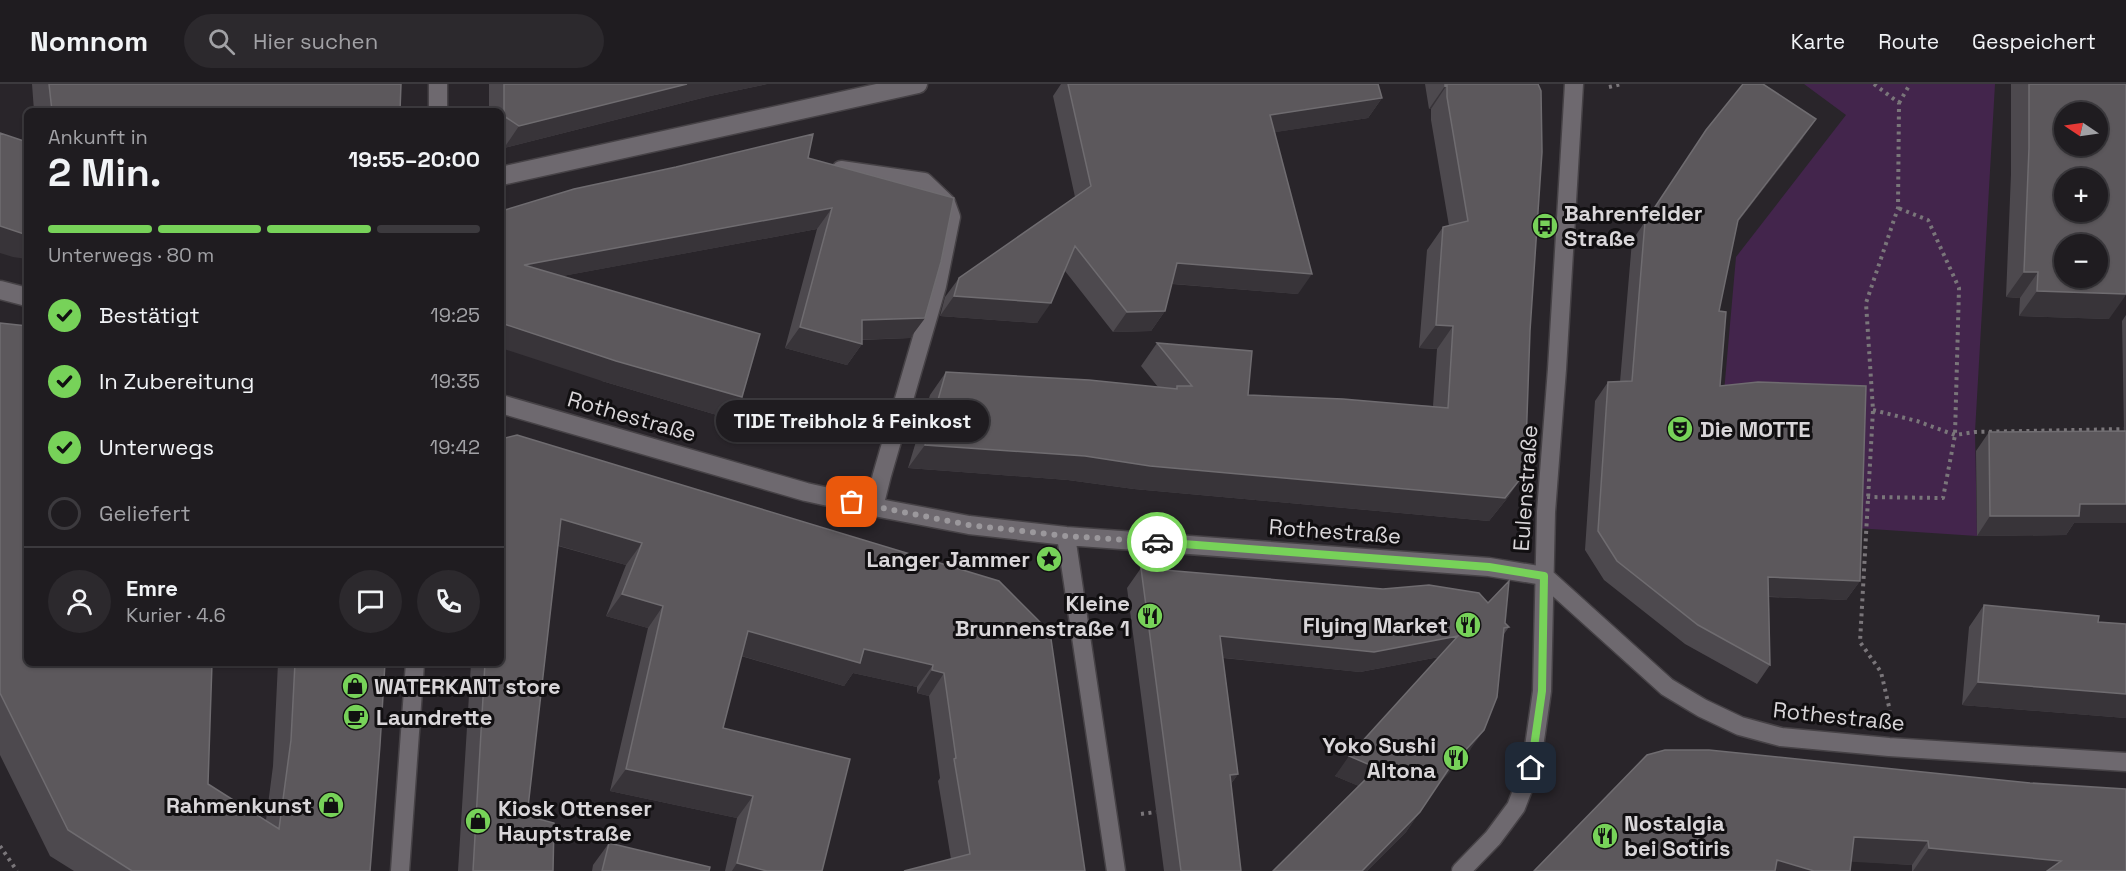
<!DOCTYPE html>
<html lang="de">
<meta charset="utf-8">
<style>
:root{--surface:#1f1c20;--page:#2c292d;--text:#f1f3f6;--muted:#a1a1a5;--line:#3c3a3e;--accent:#77d259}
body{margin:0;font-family:"Space Grotesk",sans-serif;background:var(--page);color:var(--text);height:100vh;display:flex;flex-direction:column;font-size:22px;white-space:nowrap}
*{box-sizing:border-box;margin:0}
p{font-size:20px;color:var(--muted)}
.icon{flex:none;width:33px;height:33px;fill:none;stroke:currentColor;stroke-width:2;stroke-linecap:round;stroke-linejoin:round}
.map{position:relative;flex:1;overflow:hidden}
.sheet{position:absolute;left:24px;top:24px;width:480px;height:558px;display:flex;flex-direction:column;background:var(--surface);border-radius:9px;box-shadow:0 2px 4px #0004,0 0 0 2px var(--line)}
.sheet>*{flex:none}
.needle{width:39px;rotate:283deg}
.controls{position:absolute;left:2054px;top:18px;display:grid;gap:12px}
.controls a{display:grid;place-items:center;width:54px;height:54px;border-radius:50%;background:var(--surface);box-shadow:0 2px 4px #0004,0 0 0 2px var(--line);font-size:30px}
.pin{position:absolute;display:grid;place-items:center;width:51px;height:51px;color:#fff;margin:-26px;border-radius:12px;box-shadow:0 3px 9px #0006}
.courier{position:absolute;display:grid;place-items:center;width:60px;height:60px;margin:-30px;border:4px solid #77d259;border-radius:50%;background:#fff;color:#222;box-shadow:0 2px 8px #0007}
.bubble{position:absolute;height:42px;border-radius:21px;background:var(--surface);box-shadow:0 2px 4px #0004,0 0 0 2px var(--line);font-size:20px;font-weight:700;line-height:42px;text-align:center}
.head em{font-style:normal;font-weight:700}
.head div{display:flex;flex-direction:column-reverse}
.head{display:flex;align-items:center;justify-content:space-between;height:102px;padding:0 24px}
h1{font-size:39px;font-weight:700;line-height:45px}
.bar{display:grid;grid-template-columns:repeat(4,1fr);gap:9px 6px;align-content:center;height:72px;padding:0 24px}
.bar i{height:8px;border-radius:4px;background:var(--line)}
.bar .on{background:var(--accent)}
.bar p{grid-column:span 4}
.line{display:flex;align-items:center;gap:15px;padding:0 24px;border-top:2px solid var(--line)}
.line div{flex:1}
.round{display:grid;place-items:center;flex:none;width:63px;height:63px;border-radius:32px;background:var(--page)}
ol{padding:0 24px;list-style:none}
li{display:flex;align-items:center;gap:18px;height:66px}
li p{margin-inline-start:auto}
li .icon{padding:6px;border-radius:50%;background:var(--accent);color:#111;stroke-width:4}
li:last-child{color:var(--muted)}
li i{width:33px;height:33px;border:3px solid var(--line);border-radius:50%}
header{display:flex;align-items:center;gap:36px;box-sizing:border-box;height:84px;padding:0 30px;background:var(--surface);border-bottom:2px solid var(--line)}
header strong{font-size:28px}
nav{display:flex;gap:33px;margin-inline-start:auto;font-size:21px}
.search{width:420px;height:54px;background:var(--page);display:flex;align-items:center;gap:15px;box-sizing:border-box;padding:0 21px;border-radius:33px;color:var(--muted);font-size:22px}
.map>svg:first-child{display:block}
.green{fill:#43254c}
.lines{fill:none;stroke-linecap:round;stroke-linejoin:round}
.lane-casing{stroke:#464246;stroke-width:21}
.street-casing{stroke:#464246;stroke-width:21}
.path{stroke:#7a767a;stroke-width:4;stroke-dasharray:3 4.5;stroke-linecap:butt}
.lane{stroke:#6e696f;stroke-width:18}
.street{stroke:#6e696f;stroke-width:18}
.wall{fill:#4d494e}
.shaded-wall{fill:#383439}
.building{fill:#5c585c;stroke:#6f6c70;stroke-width:1.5;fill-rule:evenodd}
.done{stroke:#9b989c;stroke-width:6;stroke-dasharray:0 10.8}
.route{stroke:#77d259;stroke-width:8}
.labels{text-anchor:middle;stroke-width:6;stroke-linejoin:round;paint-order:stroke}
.poi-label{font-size:22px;font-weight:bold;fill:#d9d6d9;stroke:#110f11;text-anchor:start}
.street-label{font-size:22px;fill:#d9d6d9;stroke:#110f11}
</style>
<header>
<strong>Nomnom</strong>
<div class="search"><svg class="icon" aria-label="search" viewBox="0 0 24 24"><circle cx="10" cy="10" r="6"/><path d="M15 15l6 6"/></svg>Hier suchen</div>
<nav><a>Karte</a><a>Route</a><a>Gespeichert</a></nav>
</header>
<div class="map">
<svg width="2126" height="787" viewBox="0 0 2126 787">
<rect width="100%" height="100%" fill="#29252a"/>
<path class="green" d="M 1804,0 L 1995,0 L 1975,348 L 1977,452 L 1856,444 L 1724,308 L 1736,173 L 1846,31 Z"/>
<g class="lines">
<g class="lane-casing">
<path id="lane" d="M 841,86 L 924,98 L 946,119 L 951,133 L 937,202 L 882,391 L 874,423"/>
</g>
<g class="street-casing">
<path id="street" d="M 438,27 L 438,0
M 501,92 L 918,0
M 0,206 L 27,213
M 501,320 L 806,408 L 874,423 L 969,441 L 1066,452 L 1489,483 L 1544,492 L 1667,603 L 1702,624 L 1740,642 L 1781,653 L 1889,663 L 2126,678
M 1066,452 L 1116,787
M 400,787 L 415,579
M 1461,787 L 1493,754 L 1516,723 L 1531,684 L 1542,607 L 1546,428 L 1557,285 L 1574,0"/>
</g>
<path class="path" d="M 1874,0 L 1899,19 L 1898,124 L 1866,219 L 1873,326 L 1860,558 L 1881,588 L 1890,627
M 1609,3 L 1622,0
M 1899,19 L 1910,0
M 1873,326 L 1917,337 L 1955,351 L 1975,348 L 2126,345
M 1867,413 L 1943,414 L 1955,351 L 1959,204 L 1928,136 L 1898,124
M 1141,730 L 1156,728
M 0,762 L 17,787"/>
<use href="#lane" class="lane"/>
<use href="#street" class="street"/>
</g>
<path class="wall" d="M 32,0 L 401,0 L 400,27 L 34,27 Z
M 489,0 L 767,0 L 710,12 L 504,64 L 501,63 L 501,27 L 489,27 Z
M 1061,0 L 1378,0 L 1382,14 L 1368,34 L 1275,48 L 1298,210 L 1172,200 L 1165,227 L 1151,247 L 1113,248 L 1065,187 L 1037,239 L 940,232 L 945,213 L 959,194 L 1075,113 L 1053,12 Z
M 1425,0 L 1538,0 L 1509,412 L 1489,437 L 1134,405 L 1068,396 L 908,384 L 930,311 L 946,288 L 1158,303 L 1141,282 L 1157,259 L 1248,311 L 1433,322 L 1437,265 L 1419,264 L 1427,166 L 1443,143 L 1449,142 L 1431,36 L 1431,25 L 1429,25 Z
M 2011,0 L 2126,0 L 2109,235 L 2019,232 L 2020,214 L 2006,213 L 2011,90 Z
M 1706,46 L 1803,54 L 1737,139 L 1719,227 L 1720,302 L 1860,497 L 1846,516 L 1769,513 L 1770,581 L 1757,600 L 1685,560 L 1604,496 L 1585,466 L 1595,317 L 1608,298 L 1620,298 L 1632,157 Z
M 808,74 L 925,234 L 910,254 L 862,256 L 862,260 L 847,281 L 785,264 L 817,145 L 562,192 L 727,334 L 602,297 L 501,130 Z
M 2126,231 L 2126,439 L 2074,439 L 2066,451 L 1977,452 L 1976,367 L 1989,348 L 2124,347 L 2122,237 Z
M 0,239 L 208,700 L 266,736 L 273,682 L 278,579 L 385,579 L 370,787 L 74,787 L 50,772 L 0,671 Z
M 501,355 L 999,497 L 1085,787 L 951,775 L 938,697 L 940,694 L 929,612 L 917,609 L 917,603 L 853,589 L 844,602 L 741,572 L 723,644 L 822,787 L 725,787 L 737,734 L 610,707 L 648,544 L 606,532 L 626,481 L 558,462 L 527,732 L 553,787 L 458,787 L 471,579 L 501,579 Z
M 1141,484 L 1505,539 L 1509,543 L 1504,550 L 1470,666 L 1439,699 L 1406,748 L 1367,787 L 1273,787 L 1359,702 L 1335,692 L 1439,573 L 1360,588 L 1223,574 L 1238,690 L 1231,700 L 1241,787 L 1164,787 L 1127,504 Z
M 1984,521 L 2098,538 L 2126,540 L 2126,634 L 1962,621 L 1969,543 Z
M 1647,671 L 2126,787 L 1912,787 L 1912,781 L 1852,777 Z
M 609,759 L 709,787 L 592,787 L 593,781 Z"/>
<path class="shaded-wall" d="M 687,0 L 767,0 L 710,12 L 504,64 L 519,42 Z
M 1447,1 L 1431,25 L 1429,25 L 1445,2 Z
M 1382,14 L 1368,34 L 1257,51 L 1270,31 Z
M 1816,35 L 1803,54 L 1724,155 L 1738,136 Z
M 832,124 L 817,145 L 509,202 L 524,181 Z
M 0,142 L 27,151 L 27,175 L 13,173 L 0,169 Z
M 1177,179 L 1312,190 L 1298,210 L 1163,199 Z
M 2024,188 L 2038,188 L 2020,214 L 2006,213 Z
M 2037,207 L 2126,210 L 2126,211 L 2109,235 L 2019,232 Z
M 954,212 L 1051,219 L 1037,239 L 940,232 Z
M 1165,227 L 1151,247 L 1113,248 L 1127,228 Z
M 925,234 L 910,254 L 849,256 L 862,260 L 847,281 L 785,264 L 800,243 L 862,236 Z
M 501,239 L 742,313 L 727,334 L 602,297 L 501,264 Z
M 1436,241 L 1453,242 L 1437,265 L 1419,264 Z
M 925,361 L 1525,389 L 1509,412 L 1489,437 L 1134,405 L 1068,396 L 908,384 Z
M 2080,420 L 2126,420 L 2126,439 L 2074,439 L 2066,451 L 1977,452 L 1990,432 Z
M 561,435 L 642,459 L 626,481 L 546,458 Z
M 1768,493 L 1860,497 L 1846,516 L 1755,512 Z
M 622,510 L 663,522 L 648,544 L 606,532 Z
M 748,547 L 864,565 L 933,581 L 917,603 L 853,589 L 844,602 L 732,569 Z
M 1220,552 L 1458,552 L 1444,572 L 1360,588 L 1206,572 Z
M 932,586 L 944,589 L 929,612 L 917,609 Z
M 1978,598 L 2126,610 L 2126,634 L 1962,621 Z
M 1484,646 L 1470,666 L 1436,703 L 1450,683 Z
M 1349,672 L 1377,684 L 1363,704 L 1335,692 Z
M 626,685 L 753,712 L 737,734 L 610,707 Z
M 1238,690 L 1224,710 L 1230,691 Z
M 1420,728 L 1406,748 L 1367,787 L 1362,787 Z
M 1854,753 L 1928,757 L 1912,781 L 1838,777 Z
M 1929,764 L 2061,777 L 2054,787 L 1913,787 Z
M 1777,776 L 1814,787 L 1769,787 Z
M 737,779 L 767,787 L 732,787 Z"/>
<path class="building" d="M 49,0 L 401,0 L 400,27 L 52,27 Z
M 504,0 L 687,0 L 519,42 L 504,32 Z
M 1068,0 L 1378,0 L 1382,14 L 1270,31 L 1312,190 L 1177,179 L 1165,227 L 1127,228 L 1075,162 L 1051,219 L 954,212 L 959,194 L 1091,102 Z
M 1445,0 L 1538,0 L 1541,7 L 1542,68 L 1530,247 L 1525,389 L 1505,414 L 1150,382 L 1085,372 L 925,361 L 946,288 L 1089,296 L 1177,305 L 1177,302 L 1192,302 L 1157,259 L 1252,267 L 1248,311 L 1343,315 L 1448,324 L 1453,242 L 1436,241 L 1443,143 L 1468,137 L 1447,13 L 1447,1 L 1445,2 Z
M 1743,0 L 1763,0 L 1816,35 L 1738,136 L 1719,227 L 1726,228 L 1720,302 L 1758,298 L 1866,302 L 1860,497 L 1768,493 L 1770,581 L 1698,541 L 1617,477 L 1598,447 L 1608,298 L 1632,297 L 1645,138 L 1706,46 Z
M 2029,0 L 2126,0 L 2126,210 L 2037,207 L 2038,188 L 2024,188 L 2029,64 ZM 2064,28 L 2097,28 L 2097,62 L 2064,62 ZM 2064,94 L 2097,94 L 2097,128 L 2064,128 ZM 2064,160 L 2097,160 L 2097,194 L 2064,194 Z
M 0,49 L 27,58 L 27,151 L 0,142 Z
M 813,50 L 808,74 L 954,114 L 941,178 L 925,234 L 862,236 L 862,260 L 800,243 L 832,124 L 524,181 L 760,250 L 742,313 L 616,277 L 501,239 L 501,130 L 505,126 L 574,105 L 676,83 Z
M 0,239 L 27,242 L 27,579 L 212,579 L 208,700 L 279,745 L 291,656 L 295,579 L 385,579 L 380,661 L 370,787 L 132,787 L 68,746 L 0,609 Z
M 2126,347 L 2126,420 L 2080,420 L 2079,432 L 1990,432 L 1989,348 Z
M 517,351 L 999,497 L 1050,548 L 1085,787 L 904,787 L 970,770 L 954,675 L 956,674 L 944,589 L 932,586 L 933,581 L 864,565 L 860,579 L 748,547 L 723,644 L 850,675 L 822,787 L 767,787 L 737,779 L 753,712 L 626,685 L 663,522 L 622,510 L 642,459 L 561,435 L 527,732 L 554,739 L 553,787 L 473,787 L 485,579 L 501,579 L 501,355 Z
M 1141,484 L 1383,505 L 1429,501 L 1479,509 L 1488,519 L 1509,497 L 1505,539 L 1509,543 L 1504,544 L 1497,613 L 1484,646 L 1450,683 L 1420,728 L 1362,787 L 1273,787 L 1377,684 L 1349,672 L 1458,552 L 1374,568 L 1220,552 L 1238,690 L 1230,691 L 1241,787 L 1181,787 Z
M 1984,521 L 2099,532 L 2098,538 L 2126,540 L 2126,610 L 1978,598 Z
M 1665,666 L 1709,666 L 2030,699 L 2126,705 L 2126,787 L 2047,787 L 2061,777 L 1929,764 L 1928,757 L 1854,753 L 1850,787 L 1814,787 L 1777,776 L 1775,787 L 1534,787 L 1647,671 Z
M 609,759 L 710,783 L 709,787 L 602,787 Z"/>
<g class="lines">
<path class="done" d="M 852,418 L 969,441 L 1066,452 L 1157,458"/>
<path class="route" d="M 1157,458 L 1489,483 L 1544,492 L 1542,607 L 1531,684"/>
</g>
<defs>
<g id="bus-disc" transform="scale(1.35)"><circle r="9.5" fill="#77d259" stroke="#110f11"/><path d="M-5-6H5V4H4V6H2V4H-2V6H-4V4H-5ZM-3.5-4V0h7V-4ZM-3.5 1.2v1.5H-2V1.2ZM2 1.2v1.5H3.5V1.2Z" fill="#111"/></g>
<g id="theatre-disc" transform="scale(1.35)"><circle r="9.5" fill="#77d259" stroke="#110f11"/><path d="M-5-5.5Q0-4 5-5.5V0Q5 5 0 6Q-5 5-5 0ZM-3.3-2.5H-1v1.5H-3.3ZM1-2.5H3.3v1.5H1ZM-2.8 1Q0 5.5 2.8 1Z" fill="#111"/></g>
<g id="sight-disc" transform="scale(1.35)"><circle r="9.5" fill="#77d259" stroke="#110f11"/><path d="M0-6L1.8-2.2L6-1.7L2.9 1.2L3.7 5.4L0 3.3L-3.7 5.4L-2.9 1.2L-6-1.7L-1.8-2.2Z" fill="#111"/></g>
<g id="restaurant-disc" transform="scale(1.35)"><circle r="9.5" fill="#77d259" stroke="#110f11"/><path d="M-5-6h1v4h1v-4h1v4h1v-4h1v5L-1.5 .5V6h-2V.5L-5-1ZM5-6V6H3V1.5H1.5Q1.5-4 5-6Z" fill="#111"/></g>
<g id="shop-disc" transform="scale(1.35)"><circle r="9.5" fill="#77d259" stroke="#110f11"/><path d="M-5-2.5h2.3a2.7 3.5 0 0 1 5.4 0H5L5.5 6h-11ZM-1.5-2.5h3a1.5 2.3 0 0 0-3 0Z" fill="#111"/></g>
<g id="cafe-disc" transform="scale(1.35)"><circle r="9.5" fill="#77d259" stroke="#110f11"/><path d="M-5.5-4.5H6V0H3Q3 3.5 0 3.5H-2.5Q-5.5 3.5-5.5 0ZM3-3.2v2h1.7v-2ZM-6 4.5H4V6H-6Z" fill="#111"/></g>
</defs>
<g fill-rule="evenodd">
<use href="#bus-disc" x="1545" y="142"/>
<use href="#theatre-disc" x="1680" y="345"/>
<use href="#sight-disc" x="1049" y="475"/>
<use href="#restaurant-disc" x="1150" y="532"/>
<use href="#restaurant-disc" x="1468" y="541"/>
<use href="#shop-disc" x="355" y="602"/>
<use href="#cafe-disc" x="356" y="633"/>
<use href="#restaurant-disc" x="1456" y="674"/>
<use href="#shop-disc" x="331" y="721"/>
<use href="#shop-disc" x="478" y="737"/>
<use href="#restaurant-disc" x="1605" y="752"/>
</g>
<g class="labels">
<g class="poi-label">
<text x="1564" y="137">Bahrenfelder<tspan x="1564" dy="25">Straße</tspan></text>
<text x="1700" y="353">Die MOTTE</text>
<text x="1030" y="483" text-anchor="end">Langer Jammer</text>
<text x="1130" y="527" text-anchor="end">Kleine<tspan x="1130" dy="25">Brunnenstraße 1</tspan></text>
<text x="1448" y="549" text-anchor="end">Flying Market</text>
<text x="374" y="610">WATERKANT store</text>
<text x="376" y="641">Laundrette</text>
<text x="1436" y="669" text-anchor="end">Yoko Sushi<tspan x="1436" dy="25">Altona</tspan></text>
<text x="312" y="729" text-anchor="end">Rahmenkunst</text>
<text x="498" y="732">Kiosk Ottenser<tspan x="498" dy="25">Hauptstraße</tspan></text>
<text x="1624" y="747">Nostalgia<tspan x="1624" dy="25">bei Sotiris</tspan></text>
</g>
<g class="street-label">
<text transform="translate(632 332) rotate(16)" y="8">Rothestraße</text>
<text transform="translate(1525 404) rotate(-86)" y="8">Eulenstraße</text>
<text transform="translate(1335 447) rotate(4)" y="8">Rothestraße</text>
<text transform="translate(1839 632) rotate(6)" y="8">Rothestraße</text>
</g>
</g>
</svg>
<div class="controls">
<a><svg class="needle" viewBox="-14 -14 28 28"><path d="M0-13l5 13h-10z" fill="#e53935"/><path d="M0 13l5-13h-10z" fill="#a1a1a5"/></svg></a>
<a>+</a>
<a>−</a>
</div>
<div class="pin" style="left:852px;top:418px;background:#ea580c"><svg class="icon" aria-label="bag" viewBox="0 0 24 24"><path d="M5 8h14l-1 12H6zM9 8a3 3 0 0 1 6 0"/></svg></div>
<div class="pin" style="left:1531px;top:684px;background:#1f2937"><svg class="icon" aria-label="home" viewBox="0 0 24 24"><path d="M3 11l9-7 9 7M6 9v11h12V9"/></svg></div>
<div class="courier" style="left:1157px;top:458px"><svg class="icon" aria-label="car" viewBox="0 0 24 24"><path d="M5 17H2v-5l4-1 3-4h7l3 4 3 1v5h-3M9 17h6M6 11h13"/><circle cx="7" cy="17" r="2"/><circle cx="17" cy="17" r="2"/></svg></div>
<div class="bubble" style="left:716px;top:316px;width:273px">TIDE Treibholz &amp; Feinkost</div>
<section class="sheet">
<div class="head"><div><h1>2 Min.</h1><p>Ankunft in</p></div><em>19:55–20:00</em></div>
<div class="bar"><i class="on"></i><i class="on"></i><i class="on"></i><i></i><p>Unterwegs · 80 m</p></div>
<ol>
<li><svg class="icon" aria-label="check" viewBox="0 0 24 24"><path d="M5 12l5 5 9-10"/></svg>Bestätigt<p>19:25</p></li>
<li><svg class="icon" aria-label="check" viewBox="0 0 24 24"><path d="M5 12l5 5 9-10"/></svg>In Zubereitung<p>19:35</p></li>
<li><svg class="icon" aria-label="check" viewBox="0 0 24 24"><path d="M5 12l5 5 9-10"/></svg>Unterwegs<p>19:42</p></li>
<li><i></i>Geliefert</li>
</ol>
<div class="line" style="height:108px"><a class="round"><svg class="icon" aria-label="person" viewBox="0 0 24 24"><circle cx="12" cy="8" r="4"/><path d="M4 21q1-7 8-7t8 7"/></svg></a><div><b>Emre</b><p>Kurier · 4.6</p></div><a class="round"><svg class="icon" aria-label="chat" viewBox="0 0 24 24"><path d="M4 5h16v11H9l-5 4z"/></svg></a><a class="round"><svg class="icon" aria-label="phone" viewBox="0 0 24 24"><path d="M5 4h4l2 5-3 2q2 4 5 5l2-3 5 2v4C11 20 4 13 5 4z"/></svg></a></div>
</section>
</div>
